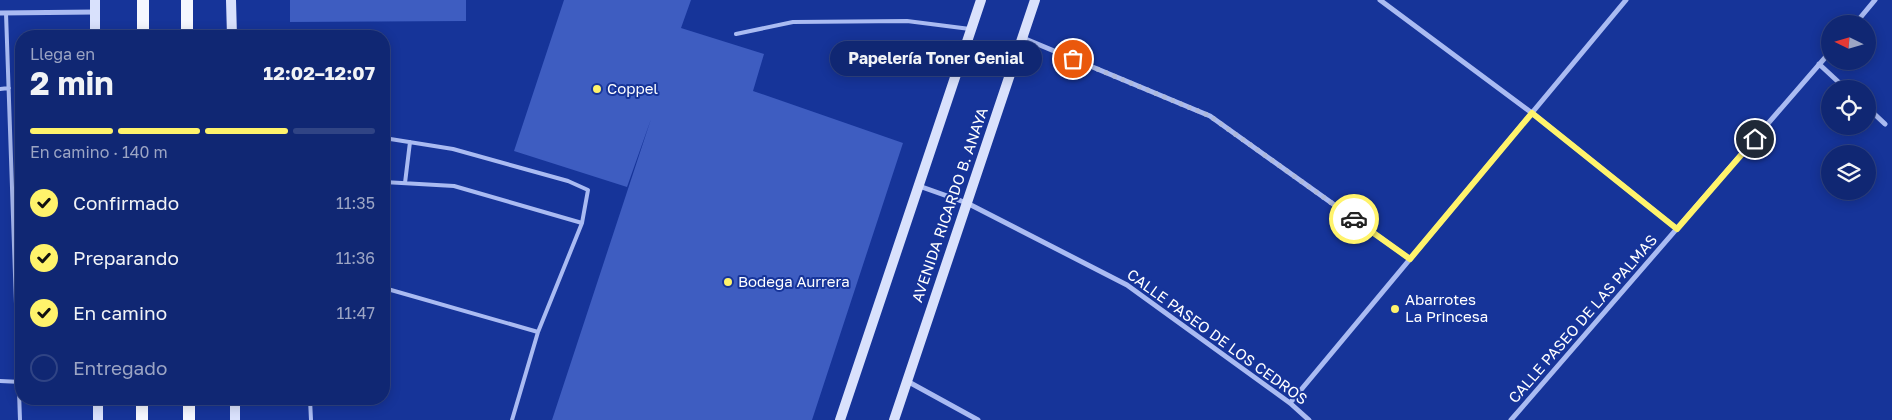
<!DOCTYPE html>
<html lang="es">
<meta charset="utf-8">
<style>
:root{--surface:#102773;--page:#192f78;--text:#f1f3f6;--muted:#9ca5c4;--line:#304485;--accent:#fff36b}
body{margin:0;font-family:"Golos Text",sans-serif;background:var(--page);color:var(--text);height:100vh;display:flex;flex-direction:column;font-size:19px;white-space:nowrap}
*{box-sizing:border-box;margin:0}
p{font-size:16px;color:var(--muted)}
.icon{flex:none;width:28px;height:28px;fill:none;stroke:currentColor;stroke-width:2;stroke-linecap:round;stroke-linejoin:round}
.map{position:relative;flex:1;overflow:hidden}
.sheet{position:absolute;left:15px;top:30px;width:375px;height:375px;display:flex;flex-direction:column;background:var(--surface);border-radius:20px;box-shadow:0 2px 12px #0003,0 0 0 1px var(--line)}
.sheet>*{flex:none}
.needle{width:32px;rotate:275deg}
.fabs{position:absolute;left:1821px;top:15px;display:grid;gap:10px}
.fabs a{display:grid;place-items:center;width:55px;height:55px;border-radius:50%;background:var(--surface);box-shadow:0 2px 12px #0003,0 0 0 1px var(--line);font-size:25px}
.pin{position:absolute;display:grid;place-items:center;width:42px;height:42px;color:#fff;margin:-21px;border:2px solid #fff;border-radius:50%;box-shadow:0 1px 5px #0007}
.courier{position:absolute;display:grid;place-items:center;width:50px;height:50px;margin:-25px;border:4px solid #fff36b;border-radius:50%;background:#fff;color:#222;box-shadow:0 1px 6px #0007}
.bubble{position:absolute;height:35px;border-radius:18px;background:var(--surface);box-shadow:0 2px 12px #0003,0 0 0 1px var(--line);font-size:16px;font-weight:700;line-height:35px;text-align:center}
.head em{font-style:normal;font-weight:700}
.head div{display:flex;flex-direction:column-reverse}
.head{display:flex;align-items:center;justify-content:space-between;height:85px;padding:0 15px}
h1{font-size:32px;font-weight:700;line-height:38px}
.bar{display:grid;grid-template-columns:repeat(4,1fr);gap:8px 5px;align-content:center;height:60px;padding:0 15px}
.bar i{height:6px;border-radius:4px;background:var(--line)}
.bar .on{background:var(--accent)}
.bar p{grid-column:span 4}
ol{padding:0 15px;list-style:none}
li{display:flex;align-items:center;gap:15px;height:55px}
li p{margin-inline-start:auto}
li .icon{padding:5px;border-radius:50%;background:var(--accent);color:#111;stroke-width:4}
li:last-child{color:var(--muted)}
li i{width:28px;height:28px;border:2px solid var(--line);border-radius:50%}
.map>svg:first-child{display:block}
.building{fill:#3e5dc1}
.lines{fill:none;stroke-linecap:round;stroke-linejoin:round}
.lane{stroke:#aabbf2;stroke-width:4}
.street{stroke:#aabbf2;stroke-width:5}
.secondary{stroke:#d9e1fc;stroke-width:10}
.primary{stroke:#f5f7ff;stroke-width:12}
.done{stroke:#adb8db;stroke-width:5;stroke-dasharray:0 9}
.route{stroke:#fff36b;stroke-width:6}
.poi-dot{fill:#fff36b;stroke:#163499;stroke-width:2}
.labels{text-anchor:middle;stroke-width:4;stroke-linejoin:round;paint-order:stroke}
.poi-label{font-size:15px;fill:#fff;stroke:#163499;text-anchor:start}
.street-label{font-size:15px;fill:#fff;stroke:#163499}
</style>
<div class="map">
<svg width="1892" height="420" viewBox="0 0 1892 420">
<rect width="100%" height="100%" fill="#163499"/>
<path class="building" d="M 290,0 L 466,0 L 466,21 L 290,22 Z
M 564,0 L 691,0 L 681,28 L 764,54 L 753,91 L 903,143 L 812,420 L 552,420 L 651,119 L 627,187 L 514,151 Z"/>
<g class="lines">
<path class="lane" d="M 6,13 L 20,420
M 736,34 L 793,22 L 907,21 L 970,29
M 0,89 L 9,88
M 384,138 L 453,149 L 568,181 L 588,190 L 582,223 L 538,332 L 512,420
M 384,182 L 454,186 L 582,223
M 405,183 L 410,142
M 384,288 L 538,332
M 0,381 L 21,382
M 310,399 L 311,420"/>
<path class="street" d="M 1380,0 L 1532,113 L 1677,229
M 0,13 L 95,12
M 1855,24 L 1875,0
M 1023,38 L 1210,116 L 1410,259
M 1819,64 L 1846,89
M 1868,108 L 1885,124
M 919,186 L 967,203 L 1127,285 L 1290,403 L 1309,420
M 907,381 L 978,420
M 1290,403 L 1626,0
M 1511,420 L 1830,52"/>
<path class="secondary" d="M 95,0 L 95,36
M 231,0 L 232,36
M 98,399 L 98,420
M 235,420 L 235,399
M 840,420 L 981,0
M 894,420 L 1035,0"/>
<path class="primary" d="M 187,0 L 187,36
M 143,36 L 143,0
M 189,399 L 189,420
M 142,420 L 142,399"/>
</g>
<g class="lines">
<path class="done" d="M 1073,59 L 1210,116 L 1354,219"/>
<path class="route" d="M 1354,219 L 1410,259 L 1532,113 L 1677,229 L 1755,139"/>
</g>
<g class="poi-dot">
<circle cx="597" cy="89" r="5"/>
<circle cx="728" cy="282" r="5"/>
<circle cx="1395" cy="309" r="5"/>
</g>
<g class="labels">
<g class="poi-label">
<text x="607" y="94">Coppel</text>
<text x="738" y="287">Bodega Aurrera</text>
<text x="1405" y="305">Abarrotes<tspan x="1405" dy="17">La Princesa</tspan></text>
</g>
<g class="street-label">
<text transform="translate(950 205) rotate(-71)" y="5">AVENIDA RICARDO B. ANAYA</text>
<text transform="translate(1583 319) rotate(-49)" y="5">CALLE PASEO DE LAS PALMAS</text>
<text transform="translate(1217 337) rotate(36)" y="5">CALLE PASEO DE LOS CEDROS</text>
</g>
</g>
</svg>
<div class="fabs">
<a><svg class="needle" viewBox="-14 -14 28 28"><path d="M0-13l5 13h-10z" fill="#e53935"/><path d="M0 13l5-13h-10z" fill="#9ca5c4"/></svg></a>
<a><svg class="icon" aria-label="locate" viewBox="0 0 24 24"><circle cx="12" cy="12" r="6"/><path d="M12 2v4M12 18v4M2 12h4M18 12h4"/></svg></a>
<a><svg class="icon" aria-label="layers" viewBox="0 0 24 24"><path d="M12 4l9 5-9 5-9-5zM3 14l9 5 9-5"/></svg></a>
</div>
<div class="pin" style="left:1073px;top:59px;background:#ea580c"><svg class="icon" aria-label="bag" viewBox="0 0 24 24"><path d="M5 8h14l-1 12H6zM9 8a3 3 0 0 1 6 0"/></svg></div>
<div class="pin" style="left:1755px;top:139px;background:#1f2937"><svg class="icon" aria-label="home" viewBox="0 0 24 24"><path d="M3 11l9-7 9 7M6 9v11h12V9"/></svg></div>
<div class="courier" style="left:1354px;top:219px"><svg class="icon" aria-label="car" viewBox="0 0 24 24"><path d="M5 17H2v-5l4-1 3-4h7l3 4 3 1v5h-3M9 17h6M6 11h13"/><circle cx="7" cy="17" r="2"/><circle cx="17" cy="17" r="2"/></svg></div>
<div class="bubble" style="left:830px;top:41px;width:212px">Papelería Toner Genial</div>
<section class="sheet">
<div class="head"><div><h1>2 min</h1><p>Llega en</p></div><em>12:02–12:07</em></div>
<div class="bar"><i class="on"></i><i class="on"></i><i class="on"></i><i></i><p>En camino · 140 m</p></div>
<ol>
<li><svg class="icon" aria-label="check" viewBox="0 0 24 24"><path d="M5 12l5 5 9-10"/></svg>Confirmado<p>11:35</p></li>
<li><svg class="icon" aria-label="check" viewBox="0 0 24 24"><path d="M5 12l5 5 9-10"/></svg>Preparando<p>11:36</p></li>
<li><svg class="icon" aria-label="check" viewBox="0 0 24 24"><path d="M5 12l5 5 9-10"/></svg>En camino<p>11:47</p></li>
<li><i></i>Entregado</li>
</ol>
</section>
</div>
